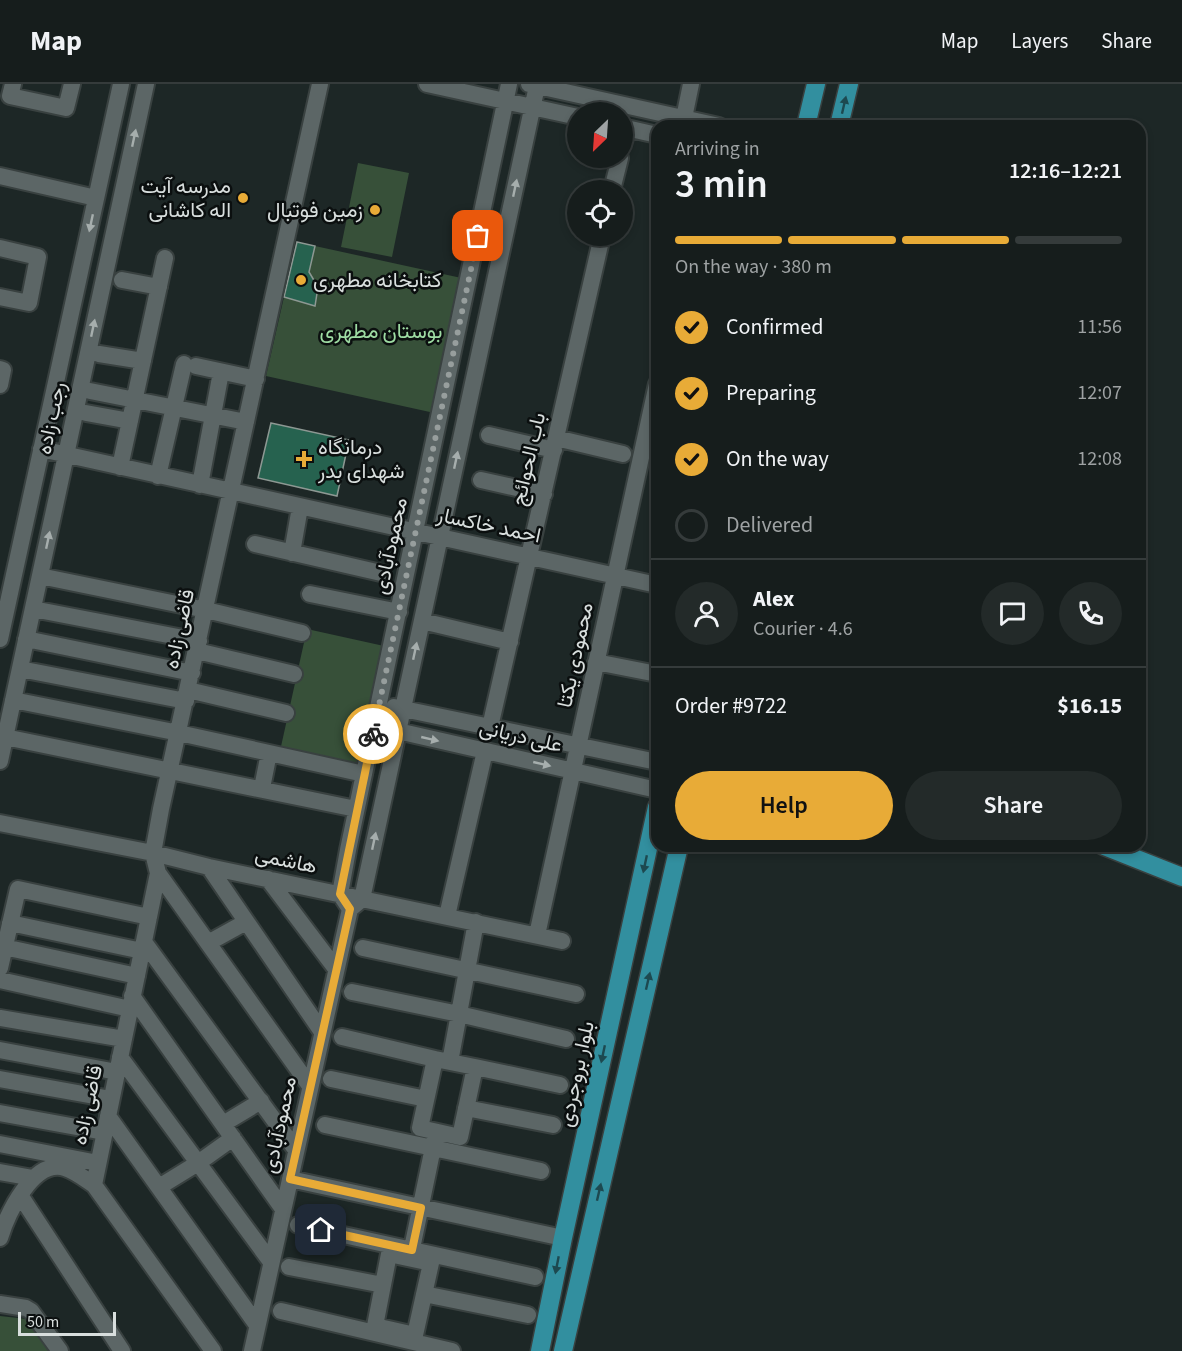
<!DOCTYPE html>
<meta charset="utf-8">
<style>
:root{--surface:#161d1c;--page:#232a29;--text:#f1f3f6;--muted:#9ea2a3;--line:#353b3b;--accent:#e8ab37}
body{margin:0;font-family:"Source Sans 3",Vazirmatn,sans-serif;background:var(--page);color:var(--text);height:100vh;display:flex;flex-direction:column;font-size:22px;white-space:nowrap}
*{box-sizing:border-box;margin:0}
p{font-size:20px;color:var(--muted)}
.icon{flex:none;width:33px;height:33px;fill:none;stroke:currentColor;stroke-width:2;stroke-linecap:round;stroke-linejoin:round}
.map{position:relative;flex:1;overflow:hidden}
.panel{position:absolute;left:651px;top:36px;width:495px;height:732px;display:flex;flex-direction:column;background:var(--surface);border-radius:18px;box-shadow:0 3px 9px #0003,0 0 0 2px var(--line)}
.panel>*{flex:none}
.needle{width:39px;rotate:205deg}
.tools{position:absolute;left:567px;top:18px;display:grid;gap:12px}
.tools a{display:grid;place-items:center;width:66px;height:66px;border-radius:50%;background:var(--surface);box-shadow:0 3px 9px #0003,0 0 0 2px var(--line);font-size:30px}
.scale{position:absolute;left:18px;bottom:15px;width:98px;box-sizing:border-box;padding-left:6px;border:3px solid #d8dedd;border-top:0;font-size:16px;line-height:21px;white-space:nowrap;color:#d8dedd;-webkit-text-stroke:4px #0b0f0f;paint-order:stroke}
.pin{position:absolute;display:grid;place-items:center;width:51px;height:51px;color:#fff;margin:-26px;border-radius:12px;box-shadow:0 3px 9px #0006}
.courier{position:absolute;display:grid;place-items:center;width:60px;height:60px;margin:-30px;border:4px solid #e8ab37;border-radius:50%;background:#fff;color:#222;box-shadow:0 2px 8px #0007}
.head em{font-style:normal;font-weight:600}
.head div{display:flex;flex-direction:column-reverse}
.head{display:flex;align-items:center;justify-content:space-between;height:102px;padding:0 24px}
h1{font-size:39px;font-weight:600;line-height:45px}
.bar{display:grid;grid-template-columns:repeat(4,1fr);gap:9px 6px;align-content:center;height:72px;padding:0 24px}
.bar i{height:8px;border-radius:4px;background:var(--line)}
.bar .selected{background:var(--accent)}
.bar p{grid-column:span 4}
.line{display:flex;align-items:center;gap:15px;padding:0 24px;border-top:2px solid var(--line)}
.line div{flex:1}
.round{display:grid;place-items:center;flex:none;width:63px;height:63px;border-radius:32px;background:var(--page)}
ol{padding:0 24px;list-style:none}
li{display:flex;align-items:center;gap:18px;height:66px}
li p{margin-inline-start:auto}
li .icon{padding:6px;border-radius:50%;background:var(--accent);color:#111;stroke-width:4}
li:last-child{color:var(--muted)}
li i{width:33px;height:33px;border:3px solid var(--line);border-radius:50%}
.action{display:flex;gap:12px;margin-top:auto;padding:12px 24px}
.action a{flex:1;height:69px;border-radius:36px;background:var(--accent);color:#111;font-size:24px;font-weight:600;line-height:69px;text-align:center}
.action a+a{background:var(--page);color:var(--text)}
header{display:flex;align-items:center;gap:36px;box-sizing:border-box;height:84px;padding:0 30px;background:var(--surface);border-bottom:2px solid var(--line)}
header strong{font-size:28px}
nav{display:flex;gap:33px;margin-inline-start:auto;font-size:21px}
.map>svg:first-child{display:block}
.green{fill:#375039}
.building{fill:#26624f;stroke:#8d9893;stroke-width:1.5}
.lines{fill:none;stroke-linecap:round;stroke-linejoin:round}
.minor-casing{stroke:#394140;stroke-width:20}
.major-casing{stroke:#394140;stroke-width:21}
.minor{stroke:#5c6666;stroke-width:16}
.major{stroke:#328f9f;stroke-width:18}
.oneway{fill:#1d4950}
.oneway2{fill:#a6aead}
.done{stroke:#979e9d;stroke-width:6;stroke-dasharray:0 10.8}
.route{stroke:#e8ab37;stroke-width:8}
.poi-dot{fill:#e8ab37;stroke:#0b0f0f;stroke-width:2}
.labels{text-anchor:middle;stroke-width:5;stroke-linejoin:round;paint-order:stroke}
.poi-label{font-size:21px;fill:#d8dedd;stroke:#0b0f0f;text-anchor:end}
.park-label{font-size:21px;fill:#9edca3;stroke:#0b0f0f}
.street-label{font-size:21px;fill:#d8dedd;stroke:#0b0f0f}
</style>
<header>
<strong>Map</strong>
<nav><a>Map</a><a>Layers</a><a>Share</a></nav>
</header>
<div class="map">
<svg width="1182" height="1267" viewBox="0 0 1182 1267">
<rect width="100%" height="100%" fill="#1d2726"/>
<path class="green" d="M 358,79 L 409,89 L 392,173 L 341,163 Z
M 315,162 L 466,195 L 439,330 L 266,292 L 284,213 L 315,222 L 318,203 L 309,188 Z
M 307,545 L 384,562 L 356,684 L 280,667 Z
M 0,1232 L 27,1235 L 50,1267 L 0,1267 Z"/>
<path class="building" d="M 297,158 L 315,162 L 309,188 L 318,203 L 315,222 L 284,213 Z
M 271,339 L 349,356 L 337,412 L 258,394 Z"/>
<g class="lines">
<g class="minor-casing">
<path id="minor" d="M 13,0 L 10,12 L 66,24 L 72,0
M 427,0 L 578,33
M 529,0 L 719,42
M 684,34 L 691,0
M 622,43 L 657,51
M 622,62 L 627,44
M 0,92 L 96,114
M 612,106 L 620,74
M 0,164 L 38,173 L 29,219 L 0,213
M 122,196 L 159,203
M 99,270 L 143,277
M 196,282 L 256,295
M 0,285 L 3,286 L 0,301
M 90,307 L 246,338
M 86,329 L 130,337
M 489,351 L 554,366
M 556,354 L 623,370
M 41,365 L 657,501
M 120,383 L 165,174
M 158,392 L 184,280
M 481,396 L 544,410
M 200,401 L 221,288
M 255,460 L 381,489
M 292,469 L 300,423
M 40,492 L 206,526 L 302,549
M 310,510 L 399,528
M 33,525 L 199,557
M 422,537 L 510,558
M 0,555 L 121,0
M 26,555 L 192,589
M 197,567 L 294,590
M 596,578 L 657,590
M 20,585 L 186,617
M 188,606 L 286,629
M 13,616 L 179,649 L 364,690
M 394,623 L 657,678
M 490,643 L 602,152
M 389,645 L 657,706
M 5,653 L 356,725
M 0,677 L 146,0
M 262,704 L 269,669
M 0,739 L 153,769 L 209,783 L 562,857
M 209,783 L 322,948
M 158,789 L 310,1002
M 268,795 L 336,885
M 350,825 L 340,810 L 348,766 L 509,0
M 447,832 L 485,667
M 10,839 L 142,867
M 537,851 L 657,300
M 144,858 L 296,1066
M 208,859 L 246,838
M 4,863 L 137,892
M 363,864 L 576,910
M 0,884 L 18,805 L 149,833
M 0,896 L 130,925
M 352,908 L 459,930 L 566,955
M 132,912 L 283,1125
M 0,934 L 124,955
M 342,953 L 435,975
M 0,966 L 117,988
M 120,973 L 271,1178
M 435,975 L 475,983 L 460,1053 L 420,1044 Z
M 450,978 L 476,838
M 475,983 L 560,1001
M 0,995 L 111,1015
M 331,995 L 426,1015
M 466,1024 L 553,1041
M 0,1029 L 104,1048
M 108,1032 L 257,1241
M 223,1040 L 261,1017
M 325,1041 L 541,1087
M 0,1060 L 98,1079
M 0,1088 L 33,1094
M 290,1095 L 563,1154
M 94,1101 L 158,789 L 153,769 L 161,725 L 320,0
M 159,1103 L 198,1079 L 233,1054
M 20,1111 L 122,1267
M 298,1141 L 535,1193
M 0,1154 C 7,1131 33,1074 65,1084 C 75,1087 85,1095 94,1101 L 213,1267
M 389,1170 L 431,1179 L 415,1251 L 375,1242 Z
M 410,1174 L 435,1054
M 289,1183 L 383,1201
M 424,1210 L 528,1231
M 0,1220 L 26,1224 L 31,1227 L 60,1267
M 281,1227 L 452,1267
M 252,1267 L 350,825 L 362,815 L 537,2"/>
</g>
<g class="major-casing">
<path id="major" d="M 806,42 L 816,0
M 839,42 L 849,0
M 1104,762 L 1182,793
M 540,1267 L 563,1154 L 657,723
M 563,1267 L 679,762"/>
</g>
<use href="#minor" class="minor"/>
<use href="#major" class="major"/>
</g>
<defs><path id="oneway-solid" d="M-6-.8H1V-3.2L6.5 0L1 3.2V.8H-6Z" transform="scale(1.5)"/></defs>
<g class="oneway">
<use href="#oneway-solid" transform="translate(844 21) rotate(-77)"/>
<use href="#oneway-solid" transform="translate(645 780) rotate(102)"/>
<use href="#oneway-solid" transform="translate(648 897) rotate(-77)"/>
<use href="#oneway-solid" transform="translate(603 970) rotate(102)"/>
<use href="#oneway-solid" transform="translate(599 1108) rotate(-77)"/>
<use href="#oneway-solid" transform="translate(557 1181) rotate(101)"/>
</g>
<g class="oneway2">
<use href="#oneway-solid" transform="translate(134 54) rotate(-78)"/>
<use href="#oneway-solid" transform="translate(515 104) rotate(-78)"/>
<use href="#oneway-solid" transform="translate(91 139) rotate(102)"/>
<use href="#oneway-solid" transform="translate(93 244) rotate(-78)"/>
<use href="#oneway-solid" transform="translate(456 376) rotate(-78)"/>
<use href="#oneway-solid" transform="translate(48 456) rotate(-78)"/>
<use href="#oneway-solid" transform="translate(415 567) rotate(-78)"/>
<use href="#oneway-solid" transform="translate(430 655) rotate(13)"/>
<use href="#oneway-solid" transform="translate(542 680) rotate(13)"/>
<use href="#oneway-solid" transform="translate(374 757) rotate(-78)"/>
</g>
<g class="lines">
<path class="done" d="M 373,650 L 478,152"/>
<path class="route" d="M 321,1146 L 412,1166 L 421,1124 L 290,1095 L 350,825 L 340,810 L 373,650"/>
</g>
<g class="poi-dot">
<circle cx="243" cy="114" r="6"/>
<circle cx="375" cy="126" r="6"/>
<circle cx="301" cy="196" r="6"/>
<path d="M301 366h6v6h6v6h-6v6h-6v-6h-6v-6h6z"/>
</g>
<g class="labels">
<g class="poi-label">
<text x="231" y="109">مدرسه آیت<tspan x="231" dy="24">اله کاشانی</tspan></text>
<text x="363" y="133">زمین فوتبال</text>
<text x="313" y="203" text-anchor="start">کتابخانه مطهری</text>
<text x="318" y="370" text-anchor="start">درمانگاه<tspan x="318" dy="24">شهدای بدر</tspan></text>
</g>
<g class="park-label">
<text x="381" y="254">بوستان مطهری</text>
</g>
<g class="street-label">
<text transform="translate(51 334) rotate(-78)" y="7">رجب زاده</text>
<text transform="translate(528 375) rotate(-77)" y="7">باب الحوائج</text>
<text transform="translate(489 441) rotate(12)" y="7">احمد خاکسار</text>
<text transform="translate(390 462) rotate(-78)" y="7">محمودآبادی</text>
<text transform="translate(179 545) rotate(-78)" y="7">قاضی زاده</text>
<text transform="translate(575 571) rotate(-78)" y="7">محمودی یکتا</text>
<text transform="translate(521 652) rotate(13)" y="7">علی دریانی</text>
<text transform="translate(286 776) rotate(12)" y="7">هاشمی</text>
<text transform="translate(576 990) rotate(-78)" y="7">بلوار بروجردی</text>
<text transform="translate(87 1021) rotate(-78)" y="7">قاضی زاده</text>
<text transform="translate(279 1041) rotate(-78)" y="7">محمودآبادی</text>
</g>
</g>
</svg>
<div class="tools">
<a><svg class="needle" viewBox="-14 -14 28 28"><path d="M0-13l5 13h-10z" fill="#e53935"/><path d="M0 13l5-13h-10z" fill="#9ea2a3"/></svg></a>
<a><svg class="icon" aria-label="locate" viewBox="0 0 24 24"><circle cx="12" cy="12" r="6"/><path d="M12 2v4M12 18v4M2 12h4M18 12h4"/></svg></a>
</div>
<div class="scale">50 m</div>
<div class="pin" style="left:478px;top:152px;background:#ea580c"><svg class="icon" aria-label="bag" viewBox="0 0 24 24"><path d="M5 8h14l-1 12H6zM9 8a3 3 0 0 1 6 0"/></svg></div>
<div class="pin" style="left:321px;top:1146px;background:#1f2937"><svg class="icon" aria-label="home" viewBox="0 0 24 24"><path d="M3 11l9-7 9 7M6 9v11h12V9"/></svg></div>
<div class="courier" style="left:373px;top:650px"><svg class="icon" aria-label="bike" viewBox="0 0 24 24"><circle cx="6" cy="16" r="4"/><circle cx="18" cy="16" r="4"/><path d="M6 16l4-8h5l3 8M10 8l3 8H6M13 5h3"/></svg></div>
<section class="panel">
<div class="head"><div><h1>3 min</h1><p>Arriving in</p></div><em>12:16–12:21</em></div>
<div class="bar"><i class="selected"></i><i class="selected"></i><i class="selected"></i><i></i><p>On the way · 380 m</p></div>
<ol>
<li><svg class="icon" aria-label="check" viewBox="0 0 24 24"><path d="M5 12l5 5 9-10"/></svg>Confirmed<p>11:56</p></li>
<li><svg class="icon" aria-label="check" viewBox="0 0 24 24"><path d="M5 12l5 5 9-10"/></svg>Preparing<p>12:07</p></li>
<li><svg class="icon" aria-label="check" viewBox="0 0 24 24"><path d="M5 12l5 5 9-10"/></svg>On the way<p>12:08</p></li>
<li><i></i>Delivered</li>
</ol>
<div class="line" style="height:108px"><a class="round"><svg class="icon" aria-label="person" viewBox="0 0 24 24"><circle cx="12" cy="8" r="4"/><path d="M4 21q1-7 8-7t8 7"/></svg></a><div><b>Alex</b><p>Courier · 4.6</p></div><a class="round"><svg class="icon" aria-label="chat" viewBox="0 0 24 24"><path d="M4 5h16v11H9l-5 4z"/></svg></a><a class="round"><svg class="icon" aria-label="phone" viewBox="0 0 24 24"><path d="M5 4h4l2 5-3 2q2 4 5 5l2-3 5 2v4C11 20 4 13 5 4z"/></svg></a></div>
<div class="line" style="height:78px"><div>Order #9722</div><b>$16.15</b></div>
<div class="action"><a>Help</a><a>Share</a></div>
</section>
</div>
